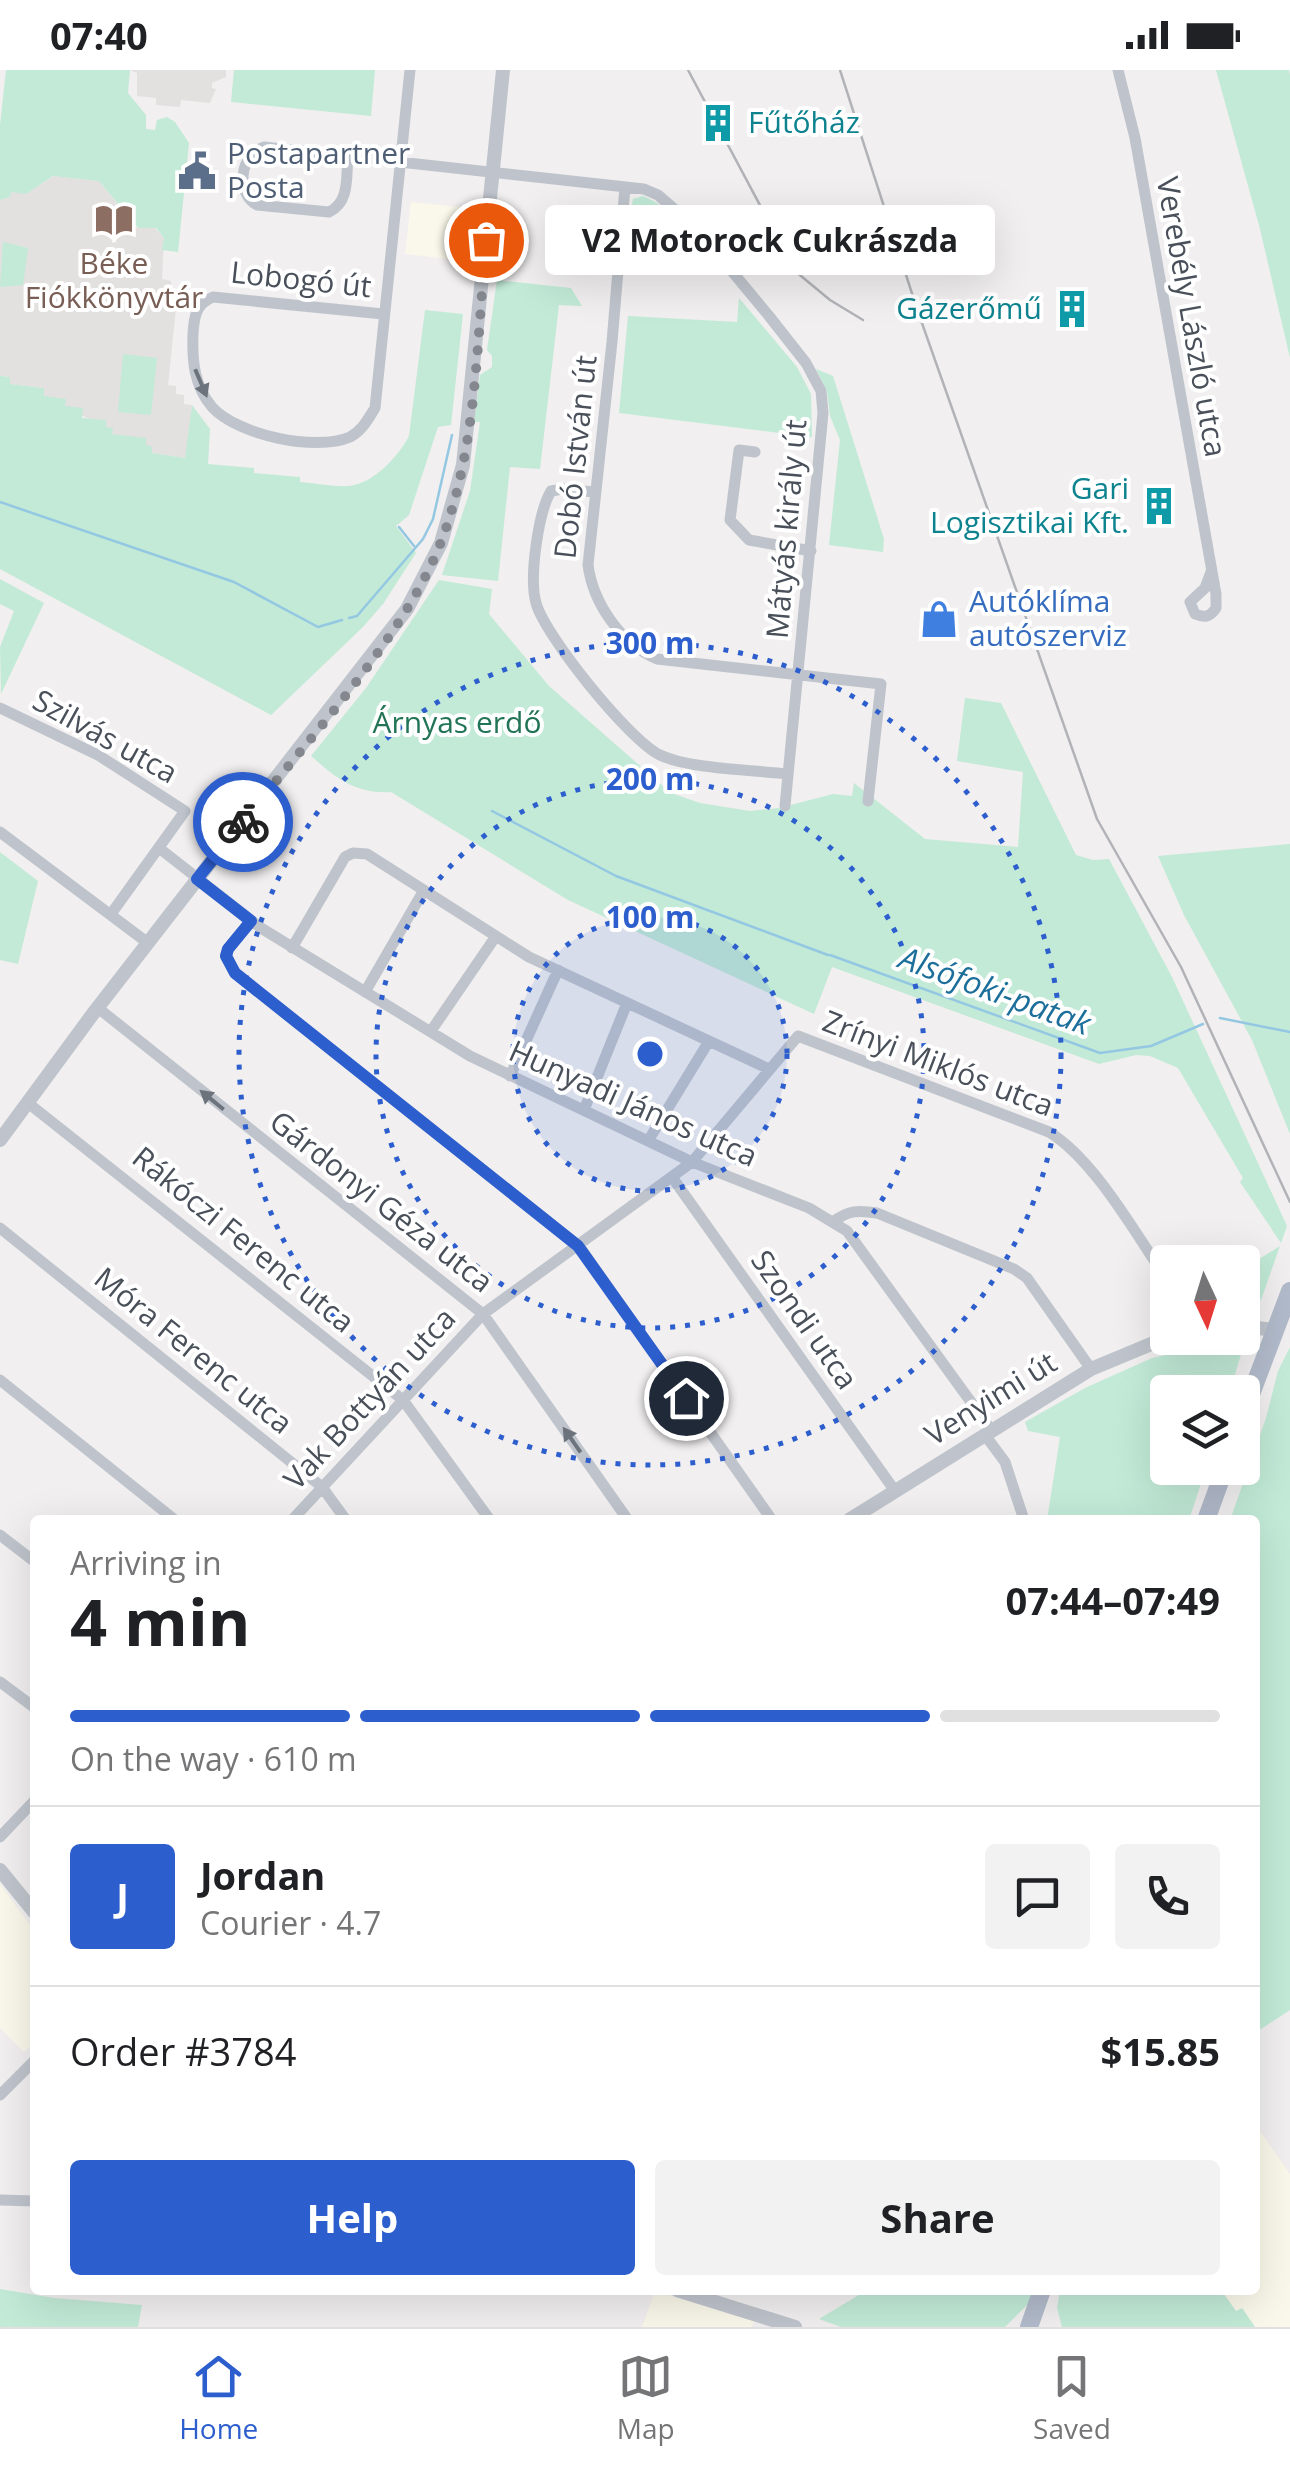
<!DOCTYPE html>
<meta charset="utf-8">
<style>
:root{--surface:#fff;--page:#f2f2f2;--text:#202124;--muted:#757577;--line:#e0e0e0;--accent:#2d5ece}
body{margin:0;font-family:"Open Sans",sans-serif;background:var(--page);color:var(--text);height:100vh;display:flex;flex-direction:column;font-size:38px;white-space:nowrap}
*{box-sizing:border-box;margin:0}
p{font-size:32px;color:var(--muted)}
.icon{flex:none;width:55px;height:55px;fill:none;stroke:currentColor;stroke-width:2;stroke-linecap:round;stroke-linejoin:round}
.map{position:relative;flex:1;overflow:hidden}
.sheet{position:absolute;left:30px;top:1445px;width:1230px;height:780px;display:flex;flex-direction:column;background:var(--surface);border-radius:10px;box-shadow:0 10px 40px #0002}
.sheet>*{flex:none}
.needle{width:65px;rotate:176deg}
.buttons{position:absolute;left:1150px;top:1175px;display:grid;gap:20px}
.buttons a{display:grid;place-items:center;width:110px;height:110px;border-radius:10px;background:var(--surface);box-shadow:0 10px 40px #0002;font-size:50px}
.pin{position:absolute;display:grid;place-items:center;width:85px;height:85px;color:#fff;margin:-42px;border:5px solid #fff;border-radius:50%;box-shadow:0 2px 10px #0007}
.courier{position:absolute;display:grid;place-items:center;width:100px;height:100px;margin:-50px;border:8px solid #2d5ece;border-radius:50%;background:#fff;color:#222;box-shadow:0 2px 12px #0007}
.bubble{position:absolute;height:70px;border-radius:10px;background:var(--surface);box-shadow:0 10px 40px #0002;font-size:32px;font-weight:700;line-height:70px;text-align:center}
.headline em{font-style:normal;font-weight:700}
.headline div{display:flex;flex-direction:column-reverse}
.headline{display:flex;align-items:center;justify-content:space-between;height:170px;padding:0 40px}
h1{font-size:65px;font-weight:700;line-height:75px}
.bar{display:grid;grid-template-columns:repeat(4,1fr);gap:15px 10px;align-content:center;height:120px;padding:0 40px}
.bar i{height:12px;border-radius:8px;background:var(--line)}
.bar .current{background:var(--accent)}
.bar p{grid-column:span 4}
.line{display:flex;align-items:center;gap:25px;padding:0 40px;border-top:2px solid var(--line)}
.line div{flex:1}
.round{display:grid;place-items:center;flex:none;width:105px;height:105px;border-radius:10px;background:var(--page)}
.action{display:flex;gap:20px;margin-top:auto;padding:20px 40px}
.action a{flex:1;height:115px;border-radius:10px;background:var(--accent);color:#fff;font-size:40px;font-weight:700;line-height:115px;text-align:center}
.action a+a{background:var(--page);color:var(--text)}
.status{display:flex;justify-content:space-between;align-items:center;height:70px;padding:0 50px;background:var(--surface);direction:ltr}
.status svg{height:28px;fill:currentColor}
.tabs{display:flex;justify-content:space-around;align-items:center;height:140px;border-top:2px solid var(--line);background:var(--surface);font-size:28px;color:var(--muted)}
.tabs a{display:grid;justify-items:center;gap:5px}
.tabs .current{color:var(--accent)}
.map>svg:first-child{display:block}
.commercial{fill:#faf8ea}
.education{fill:#e2e1e0}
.green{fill:#c2ead7}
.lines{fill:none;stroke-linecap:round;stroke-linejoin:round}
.stream{stroke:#94c8e2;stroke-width:2.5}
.minor{stroke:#bfc4cc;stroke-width:11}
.tertiary{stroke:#bfc4cc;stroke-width:14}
.primary{stroke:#b2bbcb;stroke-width:18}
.rail{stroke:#b2b3b8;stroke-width:2.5}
.oneway{fill:#6c737c}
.done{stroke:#84888e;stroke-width:10;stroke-dasharray:0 18}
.route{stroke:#2d5ece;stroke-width:12}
.ring{fill:none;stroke:#2d5ece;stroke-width:5;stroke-dasharray:5 10}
.labels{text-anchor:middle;stroke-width:8;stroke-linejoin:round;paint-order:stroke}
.culture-label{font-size:30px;fill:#0d838f;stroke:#fff;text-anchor:end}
.service-label{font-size:30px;fill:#4e5e75;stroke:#fff;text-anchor:start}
.education-label{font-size:30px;fill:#785e54;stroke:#fff}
.street-label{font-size:30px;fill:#49505a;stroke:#fff}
.shop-label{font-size:30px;fill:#366cbe;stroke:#fff;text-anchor:start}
.park-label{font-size:30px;fill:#217456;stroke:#fff}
.water-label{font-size:32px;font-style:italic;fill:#1c6f9b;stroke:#fff}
.centre{fill:#2d5ece;stroke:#fff;stroke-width:5}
.ring-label{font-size:30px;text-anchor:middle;font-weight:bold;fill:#2d5ece;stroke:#fff;stroke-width:8;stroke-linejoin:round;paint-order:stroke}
</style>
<div class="status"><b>07:40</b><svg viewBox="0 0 49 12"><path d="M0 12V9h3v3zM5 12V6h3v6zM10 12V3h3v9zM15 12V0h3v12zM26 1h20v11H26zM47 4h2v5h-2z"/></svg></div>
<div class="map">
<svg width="1290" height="2257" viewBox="0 0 1290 2257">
<rect width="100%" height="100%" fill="#f1efef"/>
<path class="commercial" d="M 411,132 L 461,137 L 456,190 L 405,184 Z
M 0,1814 L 35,1862 L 35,1971 L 24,1982 L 0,1958 Z
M 1255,2054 L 1290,2104 L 1290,2257 L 1255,2257 L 1243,2239 L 1237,2242 L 1221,2220 L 1255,2220 Z
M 655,2221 L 754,2251 L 752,2257 L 642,2257 Z"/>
<path class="education" d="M 130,0 L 226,0 L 226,7 L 212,13 L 212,18 L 216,19 L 210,33 L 181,30 L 180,37 L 156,35 L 156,28 L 137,26 L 137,3 Z
M 54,106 L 99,111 L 137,158 L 155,158 L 164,168 L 162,209 L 171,211 L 171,218 L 178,219 L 168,315 L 176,316 L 176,324 L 184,325 L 184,334 L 192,335 L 186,388 L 151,383 L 145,375 L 111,364 L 105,357 L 44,326 L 44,318 L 9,314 L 10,307 L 0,306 L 0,130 L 10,127 L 11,122 L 26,123 Z"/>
<path class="green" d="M 6,0 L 130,0 L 128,23 L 146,45 L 146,59 L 155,60 L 157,50 L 167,47 L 175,52 L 189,73 L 178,182 L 162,180 L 164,168 L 156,158 L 138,158 L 99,111 L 53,106 L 26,124 L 11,122 L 10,127 L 0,130 L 0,55 Z
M 234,0 L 375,0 L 371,46 L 231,32 Z
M 1216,0 L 1289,0 L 1290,5 L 1290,288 L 1260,159 Z
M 643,126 C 669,137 694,160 709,184 L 707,195 L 695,202 L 687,201 L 687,192 L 637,187 L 639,142 L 631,139 L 633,129 Z
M 3,172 L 28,178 L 23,215 L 0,217 Z
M 497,210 L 571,218 L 582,236 L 559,235 L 540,399 L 510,397 L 498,511 L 442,505 L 470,421 L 480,352 L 474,352 L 480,305 L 492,297 L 492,286 L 487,280 Z
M 739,228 L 797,297 L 811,324 L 812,367 L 619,343 L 628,246 L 737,252 Z
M 425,240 L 463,244 L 451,355 L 438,357 L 409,445 L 396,456 L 416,483 L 383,534 L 363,557 L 271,645 L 0,499 L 0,306 L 10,307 L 10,314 L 44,318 L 44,326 L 66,329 L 65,336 L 83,338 L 82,348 L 106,350 L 106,357 L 113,358 L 112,364 L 146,368 L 146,375 L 152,377 L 152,383 L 185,388 L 192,335 L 210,359 L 208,394 L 254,398 L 254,403 L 300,407 L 300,412 C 315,413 333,417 349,416 C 373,414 399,386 409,366 Z
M 123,284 L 157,288 L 151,345 L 118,342 Z
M 816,299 L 833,306 L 884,469 L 883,482 L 829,475 L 840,370 L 830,346 L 827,321 Z
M 0,509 L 44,533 L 1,624 L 0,577 L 14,541 L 0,534 Z
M 439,510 L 492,519 L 489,544 L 549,616 L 671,723 L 700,733 L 750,741 L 779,738 L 833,724 L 852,726 L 854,713 L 925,769 L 1018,777 L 1023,702 L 957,691 L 965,628 L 1001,633 L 1076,785 L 1093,790 L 1109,789 L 1172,907 L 1287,1156 L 1281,1173 L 1240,1112 L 1243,1108 L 1178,998 L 1150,986 L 1136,985 L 1099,994 L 832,897 L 814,944 L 568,830 L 391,722 C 356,724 337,709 311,686 L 366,618 Z
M 1290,774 L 1290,1064 L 1252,970 L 1184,845 L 1158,786 Z
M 0,782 L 38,811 L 18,894 L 0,890 Z
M 1280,1176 L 1261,1230 L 1243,1237 L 1243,1199 Z
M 1209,1275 L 1230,1277 L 1241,1284 L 1230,1322 L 1168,1322 L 1168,1398 L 1206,1398 L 1189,1450 L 1047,1450 L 1060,1367 L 1028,1361 L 1025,1352 L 1085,1318 L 1152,1288 Z
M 1290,1277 L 1290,1940 L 1255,1963 L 1255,1450 L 1230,1450 L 1266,1348 L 1278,1301 Z
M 0,2219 L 54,2228 L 142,2235 L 138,2257 L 0,2257 Z
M 867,2220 L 1032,2220 L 1030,2232 L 1005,2257 L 841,2257 L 819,2249 Z
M 1060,2220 L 1221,2220 L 1236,2241 L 1242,2238 L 1255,2257 L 1062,2257 L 1057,2238 Z"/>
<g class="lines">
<path class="stream" d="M 0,432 L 234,512 L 318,557 L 342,550
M 399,457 L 414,476
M 349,548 L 357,546 L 423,469 L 433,449 L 452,365
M 492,741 L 616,806 L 828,885
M 830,885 L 1100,983 L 1151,976 L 1203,954
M 1220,948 L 1290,962"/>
<path class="minor" d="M 1118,0 L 1135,68 L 1216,524 L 1216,538 C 1210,547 1205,548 1195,544 L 1190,532 L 1205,518 L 1211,502
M 348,86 C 346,107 350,132 329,142 L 257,135 C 235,123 240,84 264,77 L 644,119 L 658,125 L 696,158 L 769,246 L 806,293 L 821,321 L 823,343 L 785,736
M 625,117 L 612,272 L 588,495 C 593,533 621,574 657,589 L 881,614 L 868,731
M 383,244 L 213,227 C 196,234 194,246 193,264 C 192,290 194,316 212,337 C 237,365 316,382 350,367 C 362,361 368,349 375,338 L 410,0
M 755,382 L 739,380 L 730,450 L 749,470 L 811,481
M 594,422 L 563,419 L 551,421 C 538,443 529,508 536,533 C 545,566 629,670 660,685 C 689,699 754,700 788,704
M 0,638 L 98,685 L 185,741 L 111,844
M 0,762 L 148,873
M 159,778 L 261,858 L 470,986 L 692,1092 L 809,1138 L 847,1161 L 992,1361
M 251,851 L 228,879 L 226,887 L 235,903 L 579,1176 L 772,1450
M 292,878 L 345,787 L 353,783 L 367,784 L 529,887 L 769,999
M 365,922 L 424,820
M 98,938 L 483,1244 L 628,1450
M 431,961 L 496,866
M 510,1006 L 558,900
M 28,1033 L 403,1330 L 490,1450
M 584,1040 L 627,933
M 648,1071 L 709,971
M 672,1107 L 895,1421
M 833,1152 C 848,1140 859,1140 877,1143 L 1014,1199 L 1027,1208 L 1091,1299
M 0,1158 L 322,1417 L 346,1450
M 0,1310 L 175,1450
M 985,1365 L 1005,1392 L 1024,1450
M 292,1450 L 483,1244 L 692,1092 L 798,966 L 1049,1062 C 1095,1090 1136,1165 1168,1211
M 0,1465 L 35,1492
M 0,1612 L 35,1638
M 0,1767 L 35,1730
M 0,2025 L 35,1990
M 0,2130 L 35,2131"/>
<path class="tertiary" d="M 0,1070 L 95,941 L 407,539 L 441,473 L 463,395 L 503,0
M 1242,1256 L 1274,1260
M 849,1450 L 1091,1299 L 1168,1267
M 0,1800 L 35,1843
M 677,2220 L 795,2257"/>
<path class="primary" d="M 1242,1348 L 1290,1221
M 1206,1450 L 1225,1398
M 1029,2257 L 1042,2220"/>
<path class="rail" d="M 688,0 L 795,201 L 830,230 L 863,250
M 840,0 L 917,239 L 1097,749 L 1181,897 L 1290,1132"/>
</g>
<defs><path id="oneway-solid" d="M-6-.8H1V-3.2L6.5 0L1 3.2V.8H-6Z" transform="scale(2.5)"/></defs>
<g class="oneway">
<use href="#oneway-solid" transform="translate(201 313) rotate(67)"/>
<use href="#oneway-solid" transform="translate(212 1030) rotate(-141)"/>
<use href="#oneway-solid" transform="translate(572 1370) rotate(-125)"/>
</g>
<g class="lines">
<path class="done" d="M 243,752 C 307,670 404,568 441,472 C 477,378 477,270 486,170"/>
<path class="route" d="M 243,752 L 197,809 L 251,851 L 228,879 L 226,886 L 235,903 L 578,1176 L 686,1328"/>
</g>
<circle cx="650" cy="984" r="137" fill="#2d5ece" fill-opacity=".12"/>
<g class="ring">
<circle cx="650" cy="984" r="137"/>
<circle cx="650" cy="984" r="274"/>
<circle cx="650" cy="984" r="411"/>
</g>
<defs>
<g id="building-bare" transform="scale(3)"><path d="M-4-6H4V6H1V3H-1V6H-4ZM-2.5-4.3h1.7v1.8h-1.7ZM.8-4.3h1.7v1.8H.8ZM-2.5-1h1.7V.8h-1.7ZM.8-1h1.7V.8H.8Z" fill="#0f9aa8" stroke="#fff" stroke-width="2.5" paint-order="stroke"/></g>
<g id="civic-bare" transform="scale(3)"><path d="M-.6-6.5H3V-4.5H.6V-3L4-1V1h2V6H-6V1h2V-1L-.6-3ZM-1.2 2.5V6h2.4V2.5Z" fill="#5c6f8a" stroke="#fff" stroke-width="2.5" paint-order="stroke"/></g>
<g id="library-bare" transform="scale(3)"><path d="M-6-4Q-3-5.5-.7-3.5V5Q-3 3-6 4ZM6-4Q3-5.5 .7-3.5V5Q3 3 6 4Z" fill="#8d6e63" stroke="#fff" stroke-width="2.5" paint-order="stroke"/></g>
<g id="shop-bare" transform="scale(3)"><path d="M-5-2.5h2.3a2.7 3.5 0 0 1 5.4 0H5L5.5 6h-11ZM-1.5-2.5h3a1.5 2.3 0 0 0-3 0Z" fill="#3f7fe0" stroke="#fff" stroke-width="2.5" paint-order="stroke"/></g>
</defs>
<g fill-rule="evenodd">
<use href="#building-bare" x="718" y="53"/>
<use href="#civic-bare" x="197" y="101"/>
<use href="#library-bare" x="114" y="150"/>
<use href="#building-bare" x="1072" y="239"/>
<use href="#building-bare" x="1159" y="436"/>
<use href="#shop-bare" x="939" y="549"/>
</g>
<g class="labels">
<g class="culture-label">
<text x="748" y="63" text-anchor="start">Fűtőház</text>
<text x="1042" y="249">Gázerőmű</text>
<text x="1129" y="429">Gari<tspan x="1129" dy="34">Logisztikai Kft.</tspan></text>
</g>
<g class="service-label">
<text x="227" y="94">Postapartner<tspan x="227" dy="34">Posta</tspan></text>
</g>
<g class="education-label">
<text x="114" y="204">Béke<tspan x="114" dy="34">Fiókkönyvtár</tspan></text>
</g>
<g class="street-label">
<text transform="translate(301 210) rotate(6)" y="10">Lobogó út</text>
<text transform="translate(1191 247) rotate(80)" y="10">Verebély László utca</text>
<text transform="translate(576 387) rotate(-84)" y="10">Dobó István út</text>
<text transform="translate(787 459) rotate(-85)" y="10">Mátyás király út</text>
<text transform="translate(105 667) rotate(29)" y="10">Szilvás utca</text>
<text transform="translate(938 994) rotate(21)" y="10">Zrínyi Miklós utca</text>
<text transform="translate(633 1034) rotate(24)" y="10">Hunyadi János utca</text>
<text transform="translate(381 1132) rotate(38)" y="10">Gárdonyi Géza utca</text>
<text transform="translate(243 1170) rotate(39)" y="10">Rákóczi Ferenc utca</text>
<text transform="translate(804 1250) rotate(55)" y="10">Szondi utca</text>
<text transform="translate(193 1281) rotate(39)" y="10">Móra Ferenc utca</text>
<text transform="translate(370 1329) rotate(-47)" y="10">Vak Bottyán utca</text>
<text transform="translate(991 1329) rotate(-32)" y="10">Venyimi út</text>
</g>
<g class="shop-label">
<text x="969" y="542">Autóklíma<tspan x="969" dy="34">autószerviz</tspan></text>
</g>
<g class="park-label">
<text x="457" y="663">Árnyas erdő</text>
</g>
<g class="water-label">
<text transform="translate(995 921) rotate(20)" y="11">Alsófoki-patak</text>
</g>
</g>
<circle cx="650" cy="984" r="15" class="centre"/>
<g class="ring-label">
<text x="650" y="584">300 m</text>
<text x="650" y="720">200 m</text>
<text x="650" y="858">100 m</text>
</g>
</svg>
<div class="buttons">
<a><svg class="needle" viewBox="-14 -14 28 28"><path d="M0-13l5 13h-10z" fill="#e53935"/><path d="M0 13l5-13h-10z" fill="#757577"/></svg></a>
<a><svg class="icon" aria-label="layers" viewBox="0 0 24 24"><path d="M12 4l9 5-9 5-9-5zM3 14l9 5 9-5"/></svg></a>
</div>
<div class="pin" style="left:486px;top:170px;background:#ea580c"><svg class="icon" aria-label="bag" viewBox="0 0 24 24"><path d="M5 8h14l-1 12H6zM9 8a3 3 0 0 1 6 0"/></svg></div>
<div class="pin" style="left:686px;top:1328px;background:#1f2937"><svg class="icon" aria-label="home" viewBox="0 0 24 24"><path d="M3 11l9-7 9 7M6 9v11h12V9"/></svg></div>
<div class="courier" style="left:243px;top:752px"><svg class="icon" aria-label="bike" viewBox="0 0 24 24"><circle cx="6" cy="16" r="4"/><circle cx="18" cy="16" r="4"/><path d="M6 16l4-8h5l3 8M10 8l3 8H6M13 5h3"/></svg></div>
<div class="bubble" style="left:545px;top:135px;width:450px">V2 Motorock Cukrászda</div>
<section class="sheet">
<div class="headline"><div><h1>4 min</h1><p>Arriving in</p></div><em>07:44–07:49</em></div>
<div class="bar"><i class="current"></i><i class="current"></i><i class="current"></i><i></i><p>On the way · 610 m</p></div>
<div class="line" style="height:180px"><b class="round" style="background:var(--accent);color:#fff">J</b><div><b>Jordan</b><p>Courier · 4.7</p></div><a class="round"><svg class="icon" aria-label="chat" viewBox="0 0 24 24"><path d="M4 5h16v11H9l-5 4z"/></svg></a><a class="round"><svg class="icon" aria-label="phone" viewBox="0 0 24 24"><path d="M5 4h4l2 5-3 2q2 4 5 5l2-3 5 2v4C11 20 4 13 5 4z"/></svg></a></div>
<div class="line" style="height:130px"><div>Order #3784</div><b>$15.85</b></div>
<div class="action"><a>Help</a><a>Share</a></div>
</section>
</div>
<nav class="tabs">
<a class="current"><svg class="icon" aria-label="home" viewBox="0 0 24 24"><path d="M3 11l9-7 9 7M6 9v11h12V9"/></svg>Home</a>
<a><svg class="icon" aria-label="map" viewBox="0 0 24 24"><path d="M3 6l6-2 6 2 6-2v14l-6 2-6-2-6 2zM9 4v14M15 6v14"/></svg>Map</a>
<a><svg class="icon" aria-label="saved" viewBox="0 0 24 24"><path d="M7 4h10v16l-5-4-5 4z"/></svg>Saved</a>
</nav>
